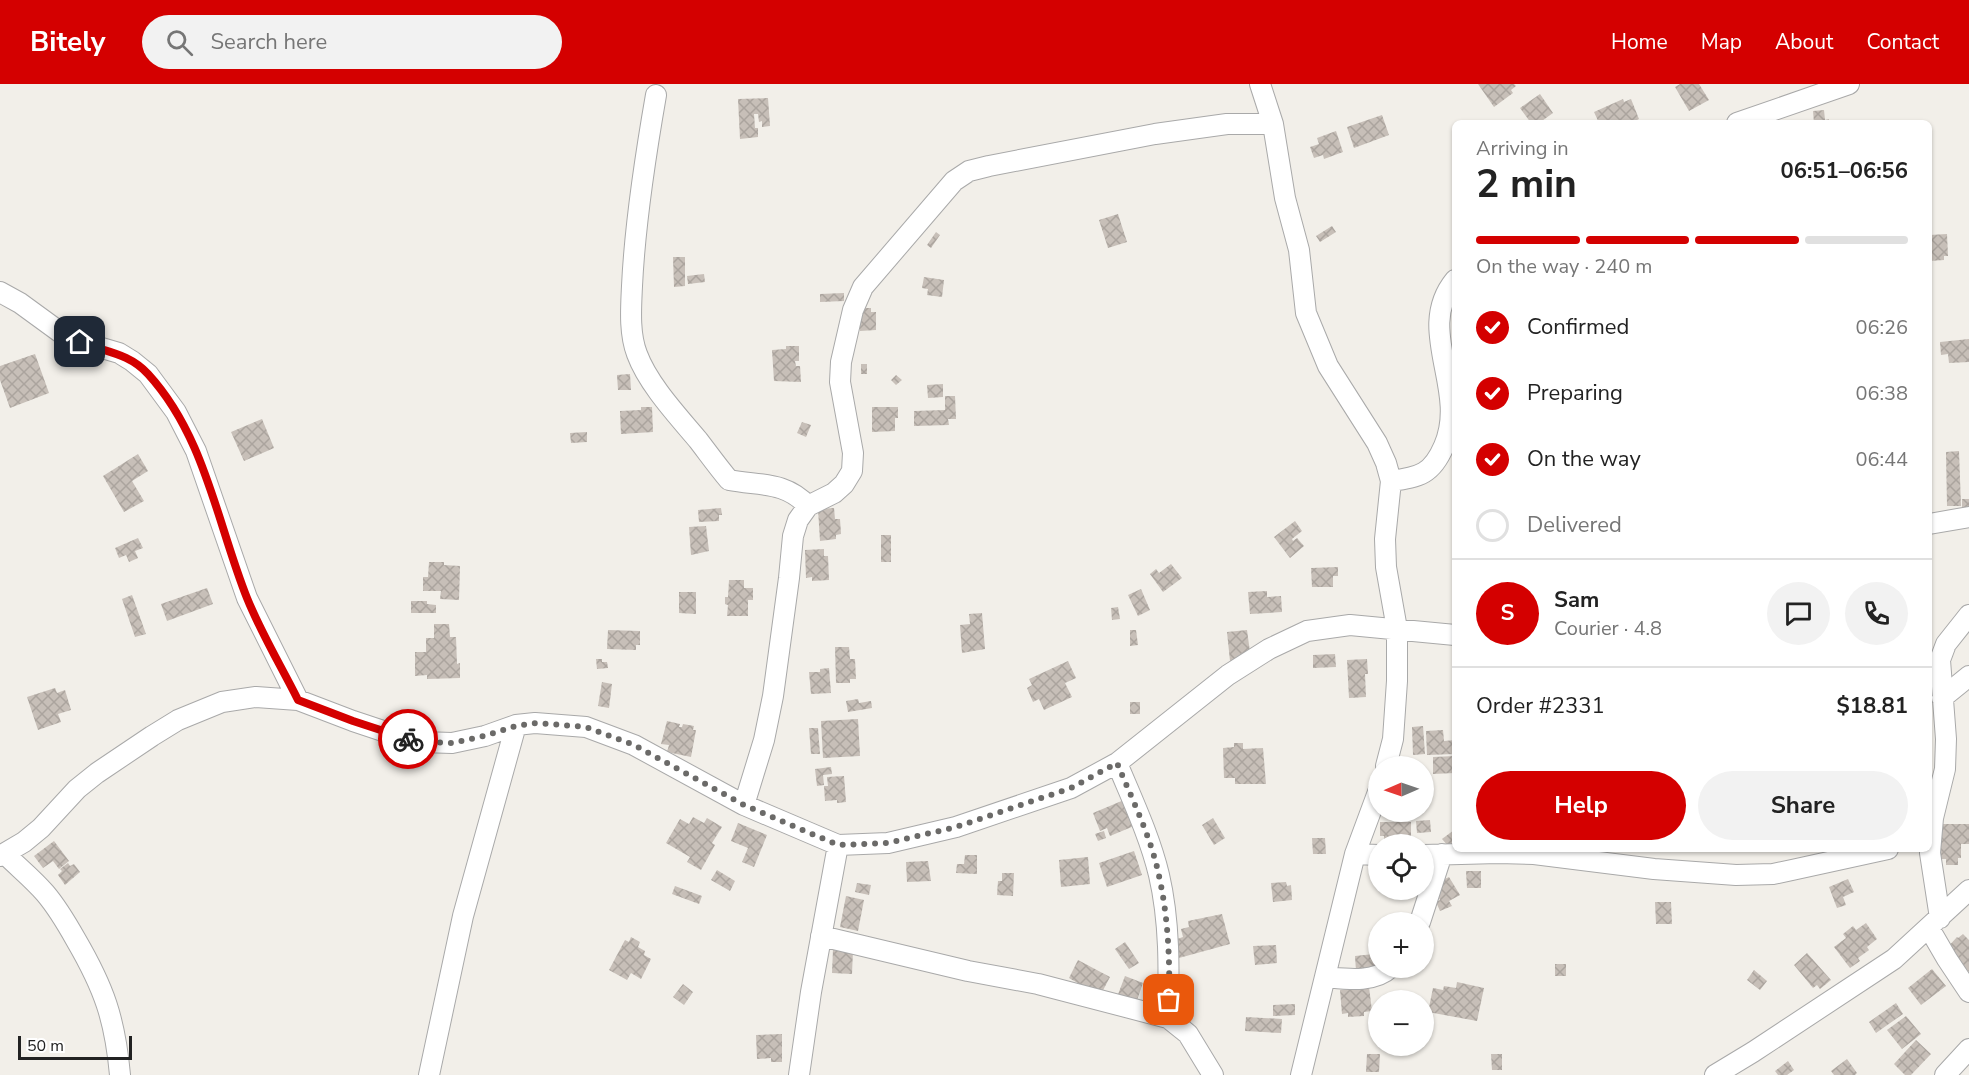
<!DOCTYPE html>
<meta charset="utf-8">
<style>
:root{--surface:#fff;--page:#f2f2f2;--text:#222;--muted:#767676;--line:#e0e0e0;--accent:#d40000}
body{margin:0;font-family:"Nunito Sans",sans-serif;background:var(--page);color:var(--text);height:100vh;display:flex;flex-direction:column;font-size:22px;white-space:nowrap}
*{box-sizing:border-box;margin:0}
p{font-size:20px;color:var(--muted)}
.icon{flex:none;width:33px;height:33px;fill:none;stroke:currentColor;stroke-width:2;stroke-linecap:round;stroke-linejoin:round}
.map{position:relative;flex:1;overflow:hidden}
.side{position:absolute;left:1452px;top:36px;width:480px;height:732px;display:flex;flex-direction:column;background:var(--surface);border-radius:9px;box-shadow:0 2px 4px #0004}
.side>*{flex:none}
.needle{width:39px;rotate:268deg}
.tools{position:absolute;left:1368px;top:672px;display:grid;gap:12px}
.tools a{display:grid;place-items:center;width:66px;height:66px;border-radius:50%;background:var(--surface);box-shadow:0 2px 4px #0004;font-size:30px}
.scale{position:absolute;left:18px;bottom:15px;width:114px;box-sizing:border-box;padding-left:6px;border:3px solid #222;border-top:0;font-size:16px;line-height:21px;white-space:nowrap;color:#222;-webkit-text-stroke:4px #fff;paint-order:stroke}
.pin{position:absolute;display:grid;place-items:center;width:51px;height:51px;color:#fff;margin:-26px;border-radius:12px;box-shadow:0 3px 9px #0006}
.courier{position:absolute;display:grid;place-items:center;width:60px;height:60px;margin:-30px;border:4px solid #d40000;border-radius:50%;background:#fff;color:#222;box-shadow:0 2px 8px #0007}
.summary em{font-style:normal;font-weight:700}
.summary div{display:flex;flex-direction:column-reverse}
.summary{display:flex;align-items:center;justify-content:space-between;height:102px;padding:0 24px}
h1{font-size:39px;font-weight:700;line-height:45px}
.bar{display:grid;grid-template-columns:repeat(4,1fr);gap:9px 6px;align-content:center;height:72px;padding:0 24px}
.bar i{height:8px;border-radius:4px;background:var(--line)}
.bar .active{background:var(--accent)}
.bar p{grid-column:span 4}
.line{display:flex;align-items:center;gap:15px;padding:0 24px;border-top:2px solid var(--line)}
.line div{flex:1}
.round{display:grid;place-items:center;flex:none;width:63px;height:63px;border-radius:32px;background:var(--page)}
ol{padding:0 24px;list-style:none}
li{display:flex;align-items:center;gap:18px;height:66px}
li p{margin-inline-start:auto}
li .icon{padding:6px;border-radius:50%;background:var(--accent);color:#fff;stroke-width:4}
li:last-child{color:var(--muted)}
li i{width:33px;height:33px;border:3px solid var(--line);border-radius:50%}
.primary-button{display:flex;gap:12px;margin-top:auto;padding:12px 24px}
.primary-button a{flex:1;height:69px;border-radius:36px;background:var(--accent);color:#fff;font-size:24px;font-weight:700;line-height:69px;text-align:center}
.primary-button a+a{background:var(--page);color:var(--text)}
header{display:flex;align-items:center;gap:36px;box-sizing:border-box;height:84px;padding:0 30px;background:var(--accent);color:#fff}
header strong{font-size:28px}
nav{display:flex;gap:33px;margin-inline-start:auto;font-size:21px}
.search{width:420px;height:54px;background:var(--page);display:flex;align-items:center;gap:15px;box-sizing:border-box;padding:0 21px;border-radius:33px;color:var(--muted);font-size:22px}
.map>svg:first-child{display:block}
.building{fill:url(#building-cross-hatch)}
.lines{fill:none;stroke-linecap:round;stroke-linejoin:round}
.minor-casing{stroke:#a9a9a9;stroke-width:22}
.minor{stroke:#fff;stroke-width:20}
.done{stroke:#6b6a68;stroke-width:6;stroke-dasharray:0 10.8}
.route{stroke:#d40000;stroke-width:8}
</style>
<header>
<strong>Bitely</strong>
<div class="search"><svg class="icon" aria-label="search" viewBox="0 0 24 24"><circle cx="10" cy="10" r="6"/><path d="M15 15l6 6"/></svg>Search here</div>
<nav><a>Home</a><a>Map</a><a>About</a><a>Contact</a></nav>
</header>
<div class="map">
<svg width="1969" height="991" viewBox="0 0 1969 991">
<defs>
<pattern id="building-cross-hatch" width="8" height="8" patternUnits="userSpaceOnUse" patternTransform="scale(1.5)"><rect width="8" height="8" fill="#c7bfb8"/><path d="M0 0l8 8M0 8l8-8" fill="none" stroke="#aba49e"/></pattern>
</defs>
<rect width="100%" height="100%" fill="#f2efe9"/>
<path class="building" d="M 1478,0 L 1514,0 L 1516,2 L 1511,6 L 1513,9 L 1494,23 Z
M 1680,0 L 1699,0 L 1709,16 L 1689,27 L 1675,3 Z
M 1540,10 L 1553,29 L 1539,39 L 1531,39 L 1520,24 Z
M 768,14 L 770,42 L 762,43 L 762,37 L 759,38 L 758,30 L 754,30 L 755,44 L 758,44 L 758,53 L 740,55 L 738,15 Z
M 1623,15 L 1624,18 L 1631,15 L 1639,35 L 1633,38 L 1633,39 L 1599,39 L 1594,28 Z
M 1824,26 L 1825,36 L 1829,35 L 1829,39 L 1814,39 L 1813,27 Z
M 1382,31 L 1389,51 L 1354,64 L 1347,43 Z
M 1336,47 L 1343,68 L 1324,75 L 1323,71 L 1314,74 L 1310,63 L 1319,60 L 1317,54 Z
M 1118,130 L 1127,158 L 1108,164 L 1099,136 Z
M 1332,142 L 1336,148 L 1320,158 L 1316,152 Z
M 936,148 L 940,151 L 931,164 L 927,161 Z
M 1947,150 L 1948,172 L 1944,172 L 1944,176 L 1929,177 L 1929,151 Z
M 673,173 L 685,173 L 685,202 L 674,203 Z
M 704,190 L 705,198 L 688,200 L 687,192 Z
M 924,193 L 944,196 L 942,213 L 927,211 L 928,205 L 922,204 Z
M 844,209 L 844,217 L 820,218 L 820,210 Z
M 860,224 L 871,224 L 871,228 L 876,228 L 876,246 L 860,247 Z
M 1969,255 L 1969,278 L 1949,279 L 1948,270 L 1941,271 L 1940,258 Z
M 786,262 L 799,262 L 799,277 L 795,277 L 796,282 L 800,282 L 801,298 L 774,297 L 772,266 L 786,265 Z
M 35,270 L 49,309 L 10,324 L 0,296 L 0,282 Z
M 861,280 L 867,280 L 867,290 L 861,290 Z
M 630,290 L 631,306 L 618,306 L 617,291 Z
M 896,291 L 902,296 L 896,301 L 891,296 Z
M 943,300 L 943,313 L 928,314 L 927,301 Z
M 945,312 L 955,312 L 956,335 L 948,335 L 949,341 L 914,342 L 914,327 L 945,326 Z
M 641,323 L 652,323 L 653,348 L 621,350 L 620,327 L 641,326 Z
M 872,323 L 898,323 L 898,334 L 895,334 L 895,347 L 872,348 Z
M 262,335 L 274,364 L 244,377 L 231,348 Z
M 802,338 L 811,341 L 806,353 L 797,349 Z
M 587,348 L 587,358 L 571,359 L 570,349 Z
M 1959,367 L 1961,422 L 1947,422 L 1946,368 Z
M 138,370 L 148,387 L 132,397 L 144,417 L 124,428 L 103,392 Z
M 1962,415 L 1969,415 L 1969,423 L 1962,424 Z
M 721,424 L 722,431 L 719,431 L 719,437 L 699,438 L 698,426 Z
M 834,424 L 835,435 L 840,435 L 841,450 L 836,451 L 836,455 L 820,457 L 818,425 Z
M 1295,437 L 1302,447 L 1292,455 L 1293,457 L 1297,454 L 1304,462 L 1290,474 L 1274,453 Z
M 706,442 L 709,467 L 691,471 L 689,443 Z
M 881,451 L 891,451 L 891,478 L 881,478 Z
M 138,454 L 143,464 L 135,467 L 138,474 L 129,478 L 126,471 L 119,474 L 115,464 Z
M 824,465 L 824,472 L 828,472 L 829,496 L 812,497 L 812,493 L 806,494 L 805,466 Z
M 429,478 L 444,478 L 444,481 L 460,482 L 459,516 L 440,515 L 441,507 L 423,507 L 423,493 L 428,493 Z
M 1171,480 L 1182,494 L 1163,508 L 1150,490 L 1156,485 L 1159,489 Z
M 1338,483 L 1338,492 L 1333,492 L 1333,503 L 1312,503 L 1311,484 Z
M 729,496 L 744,496 L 744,504 L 753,504 L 753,516 L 748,516 L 748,532 L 727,532 L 728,521 L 725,520 L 725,513 L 728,513 Z
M 207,504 L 213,520 L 167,537 L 161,520 Z
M 1141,505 L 1150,526 L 1138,532 L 1128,511 Z
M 1267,507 L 1267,513 L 1281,512 L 1282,528 L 1250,530 L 1248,508 Z
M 679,508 L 696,508 L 696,530 L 679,529 Z
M 132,511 L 146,550 L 135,553 L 122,515 Z
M 411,517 L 427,517 L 427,520 L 436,521 L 436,529 L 411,529 Z
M 1118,523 L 1120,535 L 1112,536 L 1111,524 Z
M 982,529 L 985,565 L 962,569 L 960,541 L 970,540 L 969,530 Z
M 434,540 L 449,540 L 450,553 L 456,553 L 457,580 L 460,579 L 460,594 L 427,595 L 427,591 L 415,592 L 415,568 L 426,568 L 426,554 L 434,554 Z
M 608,546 L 640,547 L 640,561 L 636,561 L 636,566 L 607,565 Z
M 1130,546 L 1136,546 L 1138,561 L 1130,562 Z
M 1247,546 L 1250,568 L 1241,570 L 1242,575 L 1230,577 L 1227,548 Z
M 835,563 L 849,563 L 850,575 L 855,575 L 856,595 L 850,595 L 850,599 L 836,599 Z
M 1335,570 L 1336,583 L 1313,584 L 1313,571 Z
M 596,575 L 602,575 L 602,578 L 607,578 L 608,584 L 597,585 Z
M 1367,575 L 1368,590 L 1365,590 L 1366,613 L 1349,614 L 1347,576 Z
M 1068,577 L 1076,594 L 1065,599 L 1072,613 L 1044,626 L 1039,615 L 1033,618 L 1027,604 L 1032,601 L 1029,595 Z
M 829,584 L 831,609 L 811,610 L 809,588 L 820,588 L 820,585 Z
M 602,598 L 612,600 L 609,624 L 598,622 Z
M 55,604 L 57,609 L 65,606 L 71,626 L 58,630 L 61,638 L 38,646 L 27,613 Z
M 858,615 L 859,619 L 871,617 L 872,624 L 848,628 L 846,617 Z
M 1130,618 L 1140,618 L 1140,630 L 1130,630 Z
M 858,635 L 860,672 L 823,674 L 821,637 Z
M 667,637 L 680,640 L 679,643 L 682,643 L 683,640 L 694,642 L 693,646 L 696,646 L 691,673 L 667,668 L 669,661 L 661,660 Z
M 1423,642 L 1425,670 L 1413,671 L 1412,643 Z
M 809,644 L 818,644 L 820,670 L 811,670 Z
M 1443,646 L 1444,657 L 1455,656 L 1455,670 L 1427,671 L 1426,647 Z
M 1234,659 L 1243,659 L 1243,665 L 1263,664 L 1266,700 L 1235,700 L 1235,694 L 1224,694 L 1223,664 L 1234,663 Z
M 1455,672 L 1455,689 L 1433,690 L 1433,673 Z
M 831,683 L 832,690 L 823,691 L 824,701 L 817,702 L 815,685 Z
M 844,692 L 846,718 L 837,719 L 837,716 L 825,717 L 824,702 L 828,702 L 827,693 Z
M 1124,716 L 1134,742 L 1110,752 L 1107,744 L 1100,747 L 1093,729 Z
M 693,733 L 704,739 L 707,734 L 722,743 L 712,759 L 715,761 L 701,786 L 687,778 L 690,773 L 666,759 L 680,735 L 689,740 Z
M 1213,734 L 1225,754 L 1214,761 L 1202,741 Z
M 1430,736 L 1431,748 L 1417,749 L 1416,737 Z
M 1380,738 L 1411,738 L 1411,760 L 1395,759 L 1395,760 L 1384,760 L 1384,752 L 1380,752 Z
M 738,739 L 767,751 L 754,783 L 742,778 L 748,764 L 731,757 Z
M 1937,740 L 1969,740 L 1969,760 L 1961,760 L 1961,774 L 1958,774 L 1958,781 L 1946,781 L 1946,775 L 1938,775 Z
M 1454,746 L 1455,759 L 1449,763 L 1442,755 Z
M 1104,747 L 1106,754 L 1098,757 L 1095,750 Z
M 1312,754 L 1325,754 L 1326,770 L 1313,770 Z
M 54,757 L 69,777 L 59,785 L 53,777 L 43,784 L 34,772 Z
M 1134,767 L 1142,791 L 1107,803 L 1099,779 Z
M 965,771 L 977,771 L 977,790 L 956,789 L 957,780 L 964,780 Z
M 1088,773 L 1090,800 L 1061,803 L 1059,776 Z
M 928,777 L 931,797 L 907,798 L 906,778 Z
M 68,779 L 70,782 L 74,780 L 80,788 L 65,801 L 58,791 L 62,787 L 60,785 Z
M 717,786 L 735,797 L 730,807 L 711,796 Z
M 1466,787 L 1481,787 L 1481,804 L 1467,804 Z
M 1002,789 L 1014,789 L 1013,812 L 997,811 L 998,797 L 1002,797 Z
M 1449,793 L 1460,811 L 1449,817 L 1452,822 L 1440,827 L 1436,818 L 1440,816 L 1434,800 Z
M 1848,795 L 1854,808 L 1843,813 L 1846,821 L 1837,824 L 1829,803 Z
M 1286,798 L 1287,802 L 1291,801 L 1292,816 L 1273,818 L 1271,799 Z
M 857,799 L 871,801 L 869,811 L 855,808 Z
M 675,802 L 702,812 L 699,820 L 672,810 Z
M 846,812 L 864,816 L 858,847 L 840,843 Z
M 1655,818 L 1671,818 L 1672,840 L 1656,840 Z
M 1222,830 L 1230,860 L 1179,874 L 1174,856 L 1183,853 L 1181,845 L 1189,843 L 1188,837 Z
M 1866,839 L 1877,855 L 1867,863 L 1869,866 L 1858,874 L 1860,877 L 1850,884 L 1834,863 L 1846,854 L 1843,850 L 1853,842 L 1856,846 Z
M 1963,850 L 1969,856 L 1969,888 L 1946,865 L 1957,853 L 1958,854 Z
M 631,853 L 640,858 L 638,863 L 645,867 L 644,871 L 651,875 L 641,895 L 631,889 L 627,896 L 609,886 L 625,856 L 629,858 Z
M 1125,858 L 1139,879 L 1129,885 L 1115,865 Z
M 1276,861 L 1277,879 L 1255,881 L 1253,862 Z
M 833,865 L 853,866 L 852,890 L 832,889 Z
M 1807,869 L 1831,896 L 1820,905 L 1817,901 L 1813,904 L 1794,881 Z
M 1374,870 L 1376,885 L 1356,887 L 1355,872 Z
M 1078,876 L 1110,893 L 1100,912 L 1069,894 Z
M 1555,880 L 1566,880 L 1566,892 L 1555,892 Z
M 1932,885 L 1946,902 L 1921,921 L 1908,904 Z
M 1754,886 L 1767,897 L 1760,906 L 1747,896 Z
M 1125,892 L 1143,899 L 1136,919 L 1117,913 Z
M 1457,898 L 1484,904 L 1477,937 L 1428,928 L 1433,904 L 1443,906 L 1444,902 L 1456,904 Z
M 683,900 L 693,908 L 684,921 L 673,913 Z
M 1369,903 L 1372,927 L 1364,928 L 1364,932 L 1348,933 L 1348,929 L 1342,930 L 1340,906 Z
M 1896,919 L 1903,930 L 1876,949 L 1869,938 Z
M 1295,920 L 1295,931 L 1273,932 L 1273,921 Z
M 1906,932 L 1921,950 L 1902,965 L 1887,946 Z
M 1246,933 L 1282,935 L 1281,949 L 1245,947 Z
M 782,950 L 782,978 L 771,978 L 771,974 L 757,975 L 756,951 Z
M 1916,956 L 1931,970 L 1911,991 L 1905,991 L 1894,980 Z
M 1367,970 L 1380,970 L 1379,988 L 1366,988 Z
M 1491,970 L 1502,970 L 1502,986 L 1492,986 Z
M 1847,975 L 1857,989 L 1855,991 L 1834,991 L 1831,987 Z
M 1788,977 L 1794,986 L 1787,991 L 1778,991 L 1775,987 Z"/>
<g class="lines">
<g class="minor-casing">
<path id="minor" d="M 1260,0 L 1273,40 L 1285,114 L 1299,166 L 1306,229 L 1328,282 L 1377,359 L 1386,379 L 1391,397 L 1385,455 L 1386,483 L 1397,545 L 1397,597 L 1393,655 L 1386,682
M 656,11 C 645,74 635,138 632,202 C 631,224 629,249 637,270 C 648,300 677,331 698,356 C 708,369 718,383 729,396 C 760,402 785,397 808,422
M 1737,39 L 1849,0
M 0,208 L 20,219 L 68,254 L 119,269 L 132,277 L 148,290 L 176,328 L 196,367 L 247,514 L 298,616
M 1391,397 C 1420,393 1432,390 1444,362 C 1469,305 1414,246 1455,196
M 1929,440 L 1969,433
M 1942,614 L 1969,592
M 1117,679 C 1132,715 1150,753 1159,791 C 1170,838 1169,887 1168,934
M 744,721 L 764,656 L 773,612 L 789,494 L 793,452 L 798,436 L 808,422 L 834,409 L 844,400 L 852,387 L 853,369 L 840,298 L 841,278 L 853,226 L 863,203 L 954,97 L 969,87 L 989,82 L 1155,50 L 1227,40 L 1273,40
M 5,770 C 18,783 33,795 45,809 C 57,823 67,840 76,856 C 104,904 115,935 120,991
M 1355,770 L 1378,771
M 1424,771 L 1498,769 L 1534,770 L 1654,785 L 1736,791 L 1773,790 L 1792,786 L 1888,765
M 0,772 L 24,758 L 41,744 L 77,705 L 97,689 L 152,652 L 178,636 L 222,618 L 256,613 L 298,616 L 353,637 L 401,653 L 422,658 L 452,659 L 485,652 L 516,641 L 535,639 L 586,643 L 634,661 L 744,721 L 838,761 L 888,759 L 956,743 L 1071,704 L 1117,679 L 1228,591 L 1269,565 L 1307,547 L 1350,541 L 1455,551
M 1940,834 L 1930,769 L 1933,734 L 1945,685 L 1946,655 L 1940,576 L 1946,560 L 1969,531
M 1420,838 L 1442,770
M 1929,844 L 1947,875 L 1969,908
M 821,852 L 968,887 L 1038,900 L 1168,934 L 1188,950 L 1213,991
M 1326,893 C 1347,895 1374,899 1390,884
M 429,991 L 463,832 L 516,641
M 799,991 L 811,908 L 838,761
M 1301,991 L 1355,770 L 1378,708
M 1715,991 L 1753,968 L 1894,875 L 1969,806
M 1945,991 L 1969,965"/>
</g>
<use href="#minor" class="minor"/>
</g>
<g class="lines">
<path class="done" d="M 408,655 L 422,658 L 452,659 L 484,652 L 516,642 L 536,639 L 586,643 L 634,661 L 744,721 L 838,761 L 888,759 L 956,743 L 1071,704 L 1117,679 C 1132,715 1151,753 1159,792 C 1168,832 1170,875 1169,916"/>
<path class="route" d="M 80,258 C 105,268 129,269 148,290 C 205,352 217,439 247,514 C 261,549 281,582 298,616 L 353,637 L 408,655"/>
</g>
</svg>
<div class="tools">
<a><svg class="needle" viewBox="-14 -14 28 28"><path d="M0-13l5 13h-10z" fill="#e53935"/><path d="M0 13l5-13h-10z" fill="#767676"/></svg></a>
<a><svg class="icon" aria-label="locate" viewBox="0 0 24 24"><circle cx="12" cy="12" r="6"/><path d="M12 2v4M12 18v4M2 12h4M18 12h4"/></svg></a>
<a>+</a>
<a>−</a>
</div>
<div class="scale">50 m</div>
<div class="pin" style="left:1169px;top:916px;background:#ea580c"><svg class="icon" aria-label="bag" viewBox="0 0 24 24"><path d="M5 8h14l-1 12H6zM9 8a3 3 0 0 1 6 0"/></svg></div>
<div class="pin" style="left:80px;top:258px;background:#1f2937"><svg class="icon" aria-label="home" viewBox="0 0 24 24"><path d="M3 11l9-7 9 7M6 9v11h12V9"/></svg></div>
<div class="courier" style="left:408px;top:655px"><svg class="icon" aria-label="bike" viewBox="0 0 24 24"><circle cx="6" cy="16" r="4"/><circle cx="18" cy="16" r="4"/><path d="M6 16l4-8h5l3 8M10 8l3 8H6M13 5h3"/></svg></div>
<section class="side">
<div class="summary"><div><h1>2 min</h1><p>Arriving in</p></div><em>06:51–06:56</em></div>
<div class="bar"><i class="active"></i><i class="active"></i><i class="active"></i><i></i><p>On the way · 240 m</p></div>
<ol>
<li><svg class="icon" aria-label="check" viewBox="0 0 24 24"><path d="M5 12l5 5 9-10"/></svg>Confirmed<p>06:26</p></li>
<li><svg class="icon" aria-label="check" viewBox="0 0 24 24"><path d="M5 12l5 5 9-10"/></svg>Preparing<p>06:38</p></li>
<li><svg class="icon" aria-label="check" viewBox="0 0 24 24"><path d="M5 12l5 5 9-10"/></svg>On the way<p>06:44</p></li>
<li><i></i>Delivered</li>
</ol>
<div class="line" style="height:108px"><b class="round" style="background:var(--accent);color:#fff">S</b><div><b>Sam</b><p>Courier · 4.8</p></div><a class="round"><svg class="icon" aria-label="chat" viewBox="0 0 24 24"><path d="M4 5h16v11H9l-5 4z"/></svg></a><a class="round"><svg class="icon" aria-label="phone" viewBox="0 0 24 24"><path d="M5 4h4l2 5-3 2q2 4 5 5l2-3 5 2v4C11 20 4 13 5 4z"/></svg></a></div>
<div class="line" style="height:78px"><div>Order #2331</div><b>$18.81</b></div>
<div class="primary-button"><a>Help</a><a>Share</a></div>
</section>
</div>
